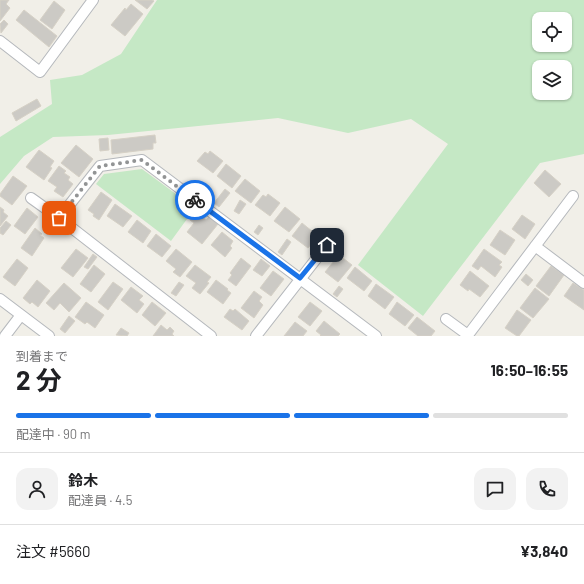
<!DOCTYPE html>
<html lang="ja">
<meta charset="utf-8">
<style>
:root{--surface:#fff;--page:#f2f2f2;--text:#202124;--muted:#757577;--line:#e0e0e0;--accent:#1a73e8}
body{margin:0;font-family:Barlow,"Noto Sans JP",sans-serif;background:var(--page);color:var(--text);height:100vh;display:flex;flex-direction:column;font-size:15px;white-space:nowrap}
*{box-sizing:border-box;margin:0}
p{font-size:13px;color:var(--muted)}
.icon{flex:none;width:22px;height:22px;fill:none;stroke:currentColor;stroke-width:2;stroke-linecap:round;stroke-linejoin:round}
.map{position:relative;height:336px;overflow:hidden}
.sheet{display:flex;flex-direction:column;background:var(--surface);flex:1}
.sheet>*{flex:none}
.tools{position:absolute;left:532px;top:12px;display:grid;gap:8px}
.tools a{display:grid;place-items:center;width:40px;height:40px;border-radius:8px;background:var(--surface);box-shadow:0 1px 3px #0004;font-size:20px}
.pin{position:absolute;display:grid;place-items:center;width:34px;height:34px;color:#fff;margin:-17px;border-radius:8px;box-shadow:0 2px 6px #0006}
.courier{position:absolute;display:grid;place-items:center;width:40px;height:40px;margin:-20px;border:3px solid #1a73e8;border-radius:50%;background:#fff;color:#222;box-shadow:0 1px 5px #0007}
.headline em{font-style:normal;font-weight:700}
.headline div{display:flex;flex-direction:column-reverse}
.headline{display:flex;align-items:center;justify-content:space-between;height:68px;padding:0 16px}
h1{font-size:26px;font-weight:700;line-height:30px}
.bar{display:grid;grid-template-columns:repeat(4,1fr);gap:6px 4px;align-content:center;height:48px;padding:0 16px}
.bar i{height:5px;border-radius:3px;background:var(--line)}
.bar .active{background:var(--accent)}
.bar p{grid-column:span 4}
.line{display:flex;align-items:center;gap:10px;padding:0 16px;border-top:1px solid var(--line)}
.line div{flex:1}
.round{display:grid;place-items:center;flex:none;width:42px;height:42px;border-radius:12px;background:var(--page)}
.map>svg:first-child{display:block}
.green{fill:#c5e8c5;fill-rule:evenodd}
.building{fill:#cccac5;stroke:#d6d1c6}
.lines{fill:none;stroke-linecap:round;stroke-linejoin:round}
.minor-casing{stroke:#b5b8bc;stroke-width:12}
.minor{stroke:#fff;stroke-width:10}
.done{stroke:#929495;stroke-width:4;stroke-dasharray:0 7.2}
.route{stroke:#1a73e8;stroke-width:5}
</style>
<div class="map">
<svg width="584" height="336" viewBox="0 0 584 336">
<rect width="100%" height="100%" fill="#f1efe8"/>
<path class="green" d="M 157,0 L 584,0 L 584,154 L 540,163 L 423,316 L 358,265 L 448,144 L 411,119 L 348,133 L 278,118 L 108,135 L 53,137 L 24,156 L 0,184 L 0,137 L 52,104 L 50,80 L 82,75 L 121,54 ZM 539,19 L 565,19 L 565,45 L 539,45 ZM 539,67 L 565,67 L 565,93 L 539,93 Z
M 142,169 L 195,208 L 171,241 L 96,184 L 104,174 Z"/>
<path class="building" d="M 0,0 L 9,0 L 6,4 L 10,8 L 0,21 Z
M 135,0 L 152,0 L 154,1 L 147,9 Z
M 54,1 L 65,10 L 52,29 L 40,20 Z
M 131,4 L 143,14 L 125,36 L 111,25 L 125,8 L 126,10 Z
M 24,10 L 57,36 L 49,47 L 16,20 Z
M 4,20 L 8,24 L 1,33 L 0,24 Z
M 37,99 L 41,106 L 16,121 L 12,113 Z
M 155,135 L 156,143 L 153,143 L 153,149 L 112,154 L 111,140 Z
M 108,138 L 109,150 L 100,151 L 99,139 Z
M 76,145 L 93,159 L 79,177 L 61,163 Z
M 39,150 L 54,161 L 50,167 L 52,168 L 44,180 L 26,167 Z
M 210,151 L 223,161 L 213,173 L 197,161 L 205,152 L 208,154 Z
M 226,164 L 241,176 L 232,188 L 217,176 Z
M 59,166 L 66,171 L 64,173 L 70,177 L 68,180 L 73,184 L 63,197 L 54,191 L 57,187 L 48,181 Z
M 545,170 L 561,184 L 549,197 L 534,183 Z
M 13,176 L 27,186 L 12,205 L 0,196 L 0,194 Z
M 245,179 L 260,191 L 251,203 L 235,191 Z
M 225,189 L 230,193 L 219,207 L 214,203 Z
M 101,192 L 112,200 L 99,220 L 93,216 L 94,214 L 88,210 Z
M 268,194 L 280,203 L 270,216 L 255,205 L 263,195 L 266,197 Z
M 240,200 L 246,204 L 239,214 L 234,211 Z
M 115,204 L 132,216 L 123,227 L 107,216 Z
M 0,207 L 4,210 L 3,212 L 8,216 L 0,226 Z
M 285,207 L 300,219 L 289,232 L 274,221 Z
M 27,208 L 38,217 L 25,234 L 14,226 Z
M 196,212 L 206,220 L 209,217 L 218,224 L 202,244 L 187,232 L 194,223 L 190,220 Z
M 522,215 L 535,224 L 525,239 L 512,229 Z
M 137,220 L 151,231 L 143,243 L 128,232 Z
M 6,221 L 11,225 L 3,235 L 0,233 L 0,228 Z
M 302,223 L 318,236 L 308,248 L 292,236 Z
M 259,225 L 263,228 L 258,235 L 254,232 Z
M 35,228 L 42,234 L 40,235 L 44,238 L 32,256 L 21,248 Z
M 500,230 L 515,240 L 505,255 L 490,245 Z
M 222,232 L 233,241 L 230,246 L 232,248 L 225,257 L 211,245 Z
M 156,234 L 171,246 L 162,257 L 147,246 Z
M 287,239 L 291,242 L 282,255 L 278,252 Z
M 76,249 L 88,258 L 73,277 L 61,268 Z
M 176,249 L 192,262 L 180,277 L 173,272 L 176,269 L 166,261 Z
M 484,249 L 502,262 L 499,265 L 502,267 L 495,277 L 481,266 L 478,270 L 472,266 Z
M 93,254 L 97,257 L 88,269 L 84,267 Z
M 339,255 L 352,265 L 338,282 L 325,272 Z
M 241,258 L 251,266 L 236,286 L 228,280 L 232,275 L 230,273 Z
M 17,259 L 28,268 L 15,286 L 3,277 Z
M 261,259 L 270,266 L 262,276 L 253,270 Z
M 94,265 L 105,274 L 91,292 L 80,284 Z
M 195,265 L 211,277 L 207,282 L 209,283 L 200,294 L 192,288 L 196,283 L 186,276 Z
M 551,266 L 564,275 L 549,296 L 536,286 Z
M 355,267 L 372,281 L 364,291 L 347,278 Z
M 273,271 L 284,279 L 271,296 L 260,288 Z
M 470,271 L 489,286 L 480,297 L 469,289 L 468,291 L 460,285 Z
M 526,274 L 533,280 L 528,286 L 521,280 Z
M 37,280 L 50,291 L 38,307 L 32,302 L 30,304 L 23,298 Z
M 216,280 L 228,289 L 227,290 L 231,293 L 223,304 L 207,292 Z
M 113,282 L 123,289 L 108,310 L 98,302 Z
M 179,282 L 184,285 L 176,296 L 171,293 Z
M 64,283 L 81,298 L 69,312 L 60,303 L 54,310 L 46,303 Z
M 573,283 L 584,290 L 584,310 L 564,296 Z
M 376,284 L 394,297 L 385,309 L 368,296 Z
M 339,286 L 343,289 L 337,297 L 333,294 Z
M 131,287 L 143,296 L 139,300 L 144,304 L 137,313 L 121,300 Z
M 535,288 L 549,299 L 533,318 L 520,308 Z
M 254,291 L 262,297 L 259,301 L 263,305 L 254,318 L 241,308 Z
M 86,302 L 104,315 L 95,328 L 87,322 L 85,324 L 75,317 Z
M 152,302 L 166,313 L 155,326 L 142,315 Z
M 310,302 L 322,311 L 310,326 L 298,317 Z
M 397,302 L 414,315 L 405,326 L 389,314 Z
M 230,309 L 233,311 L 235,309 L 249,321 L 242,330 L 224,317 Z
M 517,310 L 531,320 L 519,336 L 517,336 L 505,328 Z
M 69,316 L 75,321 L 65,333 L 60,329 Z
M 417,317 L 435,331 L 431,336 L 418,336 L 408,328 Z
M 324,321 L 340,334 L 338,336 L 320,336 L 321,335 L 316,331 Z
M 295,322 L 307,331 L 303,336 L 284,336 Z
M 161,325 L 167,330 L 170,327 L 174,331 L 172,334 L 174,336 L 153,336 Z
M 121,328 L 129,333 L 127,336 L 116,335 Z"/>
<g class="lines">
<g class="minor-casing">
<path id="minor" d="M 0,41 L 40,72 L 93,0
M 31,198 L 59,218 L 211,336
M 59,218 L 100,166 L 142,160 L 376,336
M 535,246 L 584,283
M 0,299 L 49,336
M 446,319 L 468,335 L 573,196
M 5,336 L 21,315
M 256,336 L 327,245"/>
</g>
<use href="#minor" class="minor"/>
</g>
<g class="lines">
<path class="done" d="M 59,218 L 100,166 L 142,160 L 195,200"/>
<path class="route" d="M 195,200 L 300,278 L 327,245"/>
</g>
</svg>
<div class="tools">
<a><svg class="icon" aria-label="locate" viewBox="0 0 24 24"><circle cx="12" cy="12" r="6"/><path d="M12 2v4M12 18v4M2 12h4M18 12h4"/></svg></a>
<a><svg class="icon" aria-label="layers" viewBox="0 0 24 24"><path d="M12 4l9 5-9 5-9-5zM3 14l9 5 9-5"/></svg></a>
</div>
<div class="pin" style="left:59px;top:218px;background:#ea580c"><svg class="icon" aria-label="bag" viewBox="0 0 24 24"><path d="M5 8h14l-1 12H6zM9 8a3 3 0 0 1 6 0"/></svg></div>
<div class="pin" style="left:327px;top:245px;background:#1f2937"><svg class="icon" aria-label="home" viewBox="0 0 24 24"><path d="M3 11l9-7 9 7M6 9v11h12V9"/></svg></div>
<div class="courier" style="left:195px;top:200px"><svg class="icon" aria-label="bike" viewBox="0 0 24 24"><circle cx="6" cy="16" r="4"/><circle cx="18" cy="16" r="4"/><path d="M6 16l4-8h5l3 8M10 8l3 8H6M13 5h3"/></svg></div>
</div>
<section class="sheet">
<div class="headline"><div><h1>2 分</h1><p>到着まで</p></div><em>16:50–16:55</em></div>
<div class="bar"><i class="active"></i><i class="active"></i><i class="active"></i><i></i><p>配達中 · 90 m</p></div>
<div class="line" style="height:72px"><a class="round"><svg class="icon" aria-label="person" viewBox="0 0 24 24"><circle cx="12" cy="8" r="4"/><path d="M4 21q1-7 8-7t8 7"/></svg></a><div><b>鈴木</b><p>配達員 · 4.5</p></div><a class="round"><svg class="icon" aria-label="chat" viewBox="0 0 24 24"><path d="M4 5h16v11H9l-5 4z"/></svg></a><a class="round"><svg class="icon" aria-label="phone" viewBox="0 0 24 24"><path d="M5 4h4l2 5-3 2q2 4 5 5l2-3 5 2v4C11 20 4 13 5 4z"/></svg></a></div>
<div class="line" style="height:52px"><div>注文 #5660</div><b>¥3,840</b></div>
</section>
